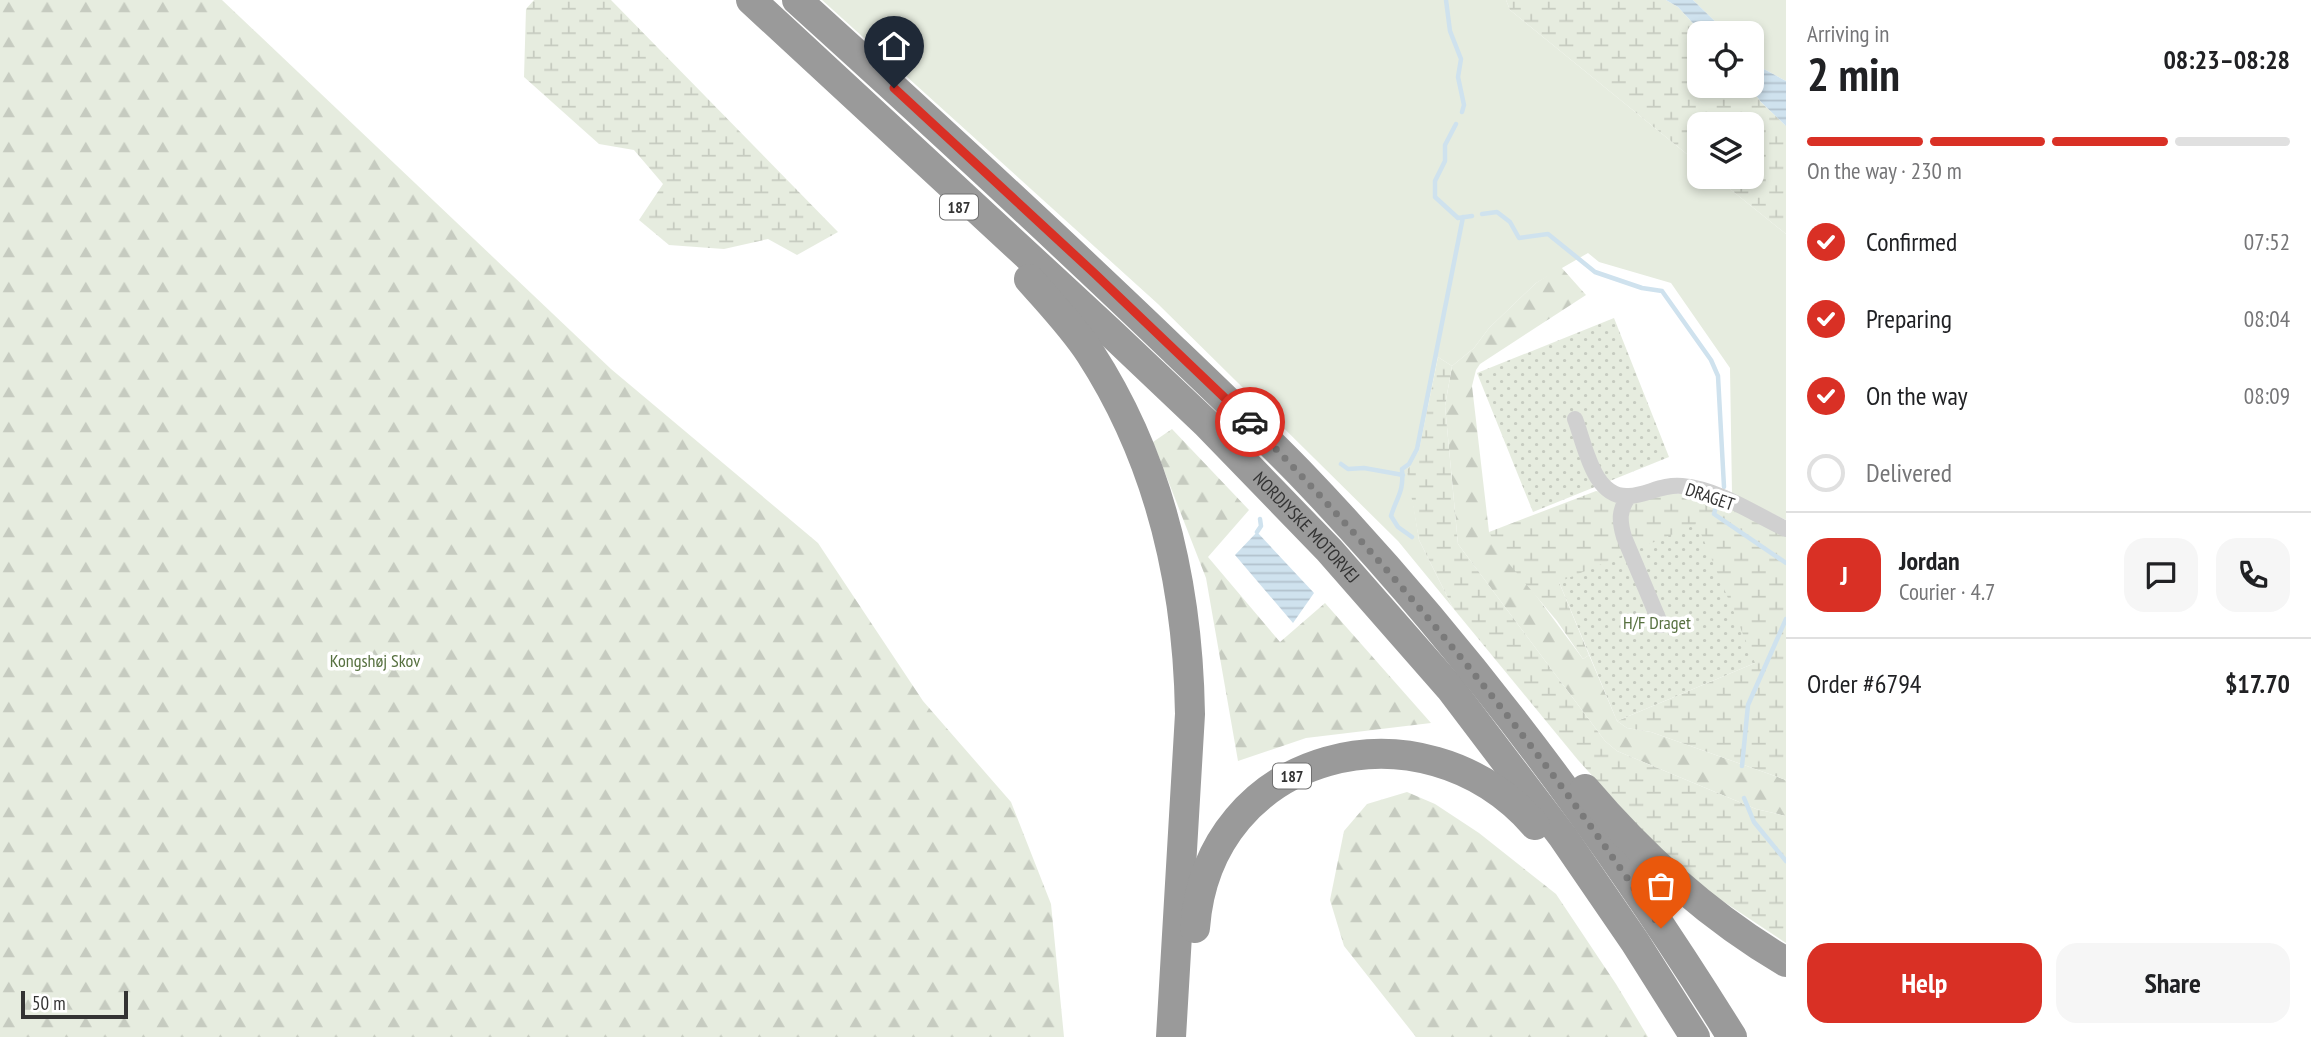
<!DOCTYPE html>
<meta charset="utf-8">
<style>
:root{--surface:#fff;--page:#f6f6f6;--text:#202124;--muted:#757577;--line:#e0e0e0;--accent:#d93025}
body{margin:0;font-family:"PT Sans Narrow",sans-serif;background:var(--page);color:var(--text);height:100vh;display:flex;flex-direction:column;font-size:26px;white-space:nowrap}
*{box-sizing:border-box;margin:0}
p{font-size:23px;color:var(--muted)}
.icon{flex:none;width:38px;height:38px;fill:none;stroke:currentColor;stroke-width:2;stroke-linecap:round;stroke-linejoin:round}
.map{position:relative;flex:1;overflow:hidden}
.sheet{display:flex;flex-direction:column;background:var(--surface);width:525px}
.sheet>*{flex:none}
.tools{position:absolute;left:1687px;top:21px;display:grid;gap:14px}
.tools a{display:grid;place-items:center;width:77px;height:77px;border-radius:14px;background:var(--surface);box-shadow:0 4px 10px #0003;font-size:35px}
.scale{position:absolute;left:21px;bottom:18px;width:107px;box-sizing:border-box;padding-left:7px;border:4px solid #333;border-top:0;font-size:19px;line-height:24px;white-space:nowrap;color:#333;-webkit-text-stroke:5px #fff;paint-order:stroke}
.pin{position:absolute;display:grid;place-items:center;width:60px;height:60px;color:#fff;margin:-72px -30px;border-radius:50% 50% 50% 0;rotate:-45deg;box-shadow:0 0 7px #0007}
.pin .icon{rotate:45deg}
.courier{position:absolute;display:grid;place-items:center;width:70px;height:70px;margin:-35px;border:5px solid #d93025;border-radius:50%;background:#fff;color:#222;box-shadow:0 2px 9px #0007}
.head em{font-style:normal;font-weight:700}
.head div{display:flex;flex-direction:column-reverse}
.head{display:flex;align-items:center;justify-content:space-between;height:119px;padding:0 21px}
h1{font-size:46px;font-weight:700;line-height:52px}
.bar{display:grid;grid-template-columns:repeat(4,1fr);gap:10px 7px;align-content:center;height:84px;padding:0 21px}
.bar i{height:9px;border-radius:5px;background:var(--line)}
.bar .active{background:var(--accent)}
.bar p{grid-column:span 4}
.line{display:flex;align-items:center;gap:18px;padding:0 21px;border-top:2px solid var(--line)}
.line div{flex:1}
.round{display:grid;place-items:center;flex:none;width:74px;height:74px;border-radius:21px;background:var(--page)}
ol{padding:0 21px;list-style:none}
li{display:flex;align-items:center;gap:21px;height:77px}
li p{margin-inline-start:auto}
li .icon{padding:7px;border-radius:50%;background:var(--accent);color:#fff;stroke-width:4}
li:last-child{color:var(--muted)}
li i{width:38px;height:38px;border:4px solid var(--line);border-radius:50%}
.button{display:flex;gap:14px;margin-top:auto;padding:14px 21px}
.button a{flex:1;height:80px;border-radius:21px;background:var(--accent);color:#fff;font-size:28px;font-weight:700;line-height:80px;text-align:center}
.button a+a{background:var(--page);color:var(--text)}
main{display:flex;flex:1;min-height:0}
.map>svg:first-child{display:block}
.grass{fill:#e6ecdf}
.forest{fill:url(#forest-firs)}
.wetland{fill:url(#wetland-marsh)}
.garden{fill:url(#garden-dots)}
.water{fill:url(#water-rules)}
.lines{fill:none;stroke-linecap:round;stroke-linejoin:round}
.stream{stroke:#cfe2ee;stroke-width:4.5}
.street{stroke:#d0d0d0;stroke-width:16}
.highway{stroke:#9a9a9a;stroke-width:30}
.done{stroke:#7a7a7a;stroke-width:7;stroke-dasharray:0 12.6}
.route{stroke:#d93025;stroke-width:9}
.labels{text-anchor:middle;stroke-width:7;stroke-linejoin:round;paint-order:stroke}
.shield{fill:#fff;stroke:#707070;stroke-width:2}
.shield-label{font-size:16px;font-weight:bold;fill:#333}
.street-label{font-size:18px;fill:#333;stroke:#fff}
.park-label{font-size:18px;fill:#56703f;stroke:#fff}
</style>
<main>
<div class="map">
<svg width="1786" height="1037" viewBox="0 0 1786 1037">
<defs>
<pattern id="forest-firs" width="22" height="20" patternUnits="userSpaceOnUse" patternTransform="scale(1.75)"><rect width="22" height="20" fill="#e6ecdf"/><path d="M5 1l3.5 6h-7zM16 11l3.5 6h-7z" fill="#c6cbc0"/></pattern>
<pattern id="wetland-marsh" width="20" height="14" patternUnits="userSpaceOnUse" patternTransform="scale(1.75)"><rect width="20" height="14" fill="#e6ecdf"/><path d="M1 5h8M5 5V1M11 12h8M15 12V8" fill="none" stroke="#c6cbc0"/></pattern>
<pattern id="garden-dots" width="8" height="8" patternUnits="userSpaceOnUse" patternTransform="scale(1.75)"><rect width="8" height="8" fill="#e6ecdf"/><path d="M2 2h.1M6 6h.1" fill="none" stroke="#c6cbc0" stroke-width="1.8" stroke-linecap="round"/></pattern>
<pattern id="water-rules" width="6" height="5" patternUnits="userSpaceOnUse" patternTransform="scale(1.75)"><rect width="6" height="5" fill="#cfe2ee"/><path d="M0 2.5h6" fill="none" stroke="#b2c2cd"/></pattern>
</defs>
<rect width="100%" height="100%" fill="#fff"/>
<path class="grass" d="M 822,0 L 1506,0 L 1510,10 L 1699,164 L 1699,177 L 1715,177 L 1786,234 L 1786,520 L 1732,494 L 1730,368 L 1671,283 L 1599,262 L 1588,253 L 1536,283 L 1489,328 L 1474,348 L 1452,366 L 1438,357 L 1419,450 L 1408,471 L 1419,540 L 1453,608 L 1398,541 L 1158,304 Z
M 1693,0 L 1786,0 L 1786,81 L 1762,68 L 1752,58 L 1752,33 L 1727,33 Z"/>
<path class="forest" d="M 0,0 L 222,0 L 611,369 L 818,543 L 923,701 L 1011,802 L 1051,904 L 1064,1037 L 0,1037 Z
M 1561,267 L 1586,295 L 1480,364 L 1476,370 L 1472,386 L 1489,532 L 1583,659 L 1589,655 L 1617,721 L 1627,728 L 1651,732 L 1786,780 L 1786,816 L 1756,809 L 1617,751 L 1605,741 L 1458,544 L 1445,406 L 1452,366 L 1474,348 L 1489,328 L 1536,283 Z
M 1172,429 L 1249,510 L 1208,557 L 1280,642 L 1325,603 L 1431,723 L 1306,738 L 1238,761 L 1206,578 L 1153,442 Z
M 1407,792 L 1435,804 L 1479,833 L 1556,894 L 1616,984 L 1648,1037 L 1416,1037 L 1344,946 L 1330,900 L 1344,831 L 1367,804 Z"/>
<path class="wetland" d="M 534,0 L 611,0 L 838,232 L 797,255 L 768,239 L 724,249 L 669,245 L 639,220 L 663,184 L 634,150 L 599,144 L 524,77 L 526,9 Z
M 1506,0 L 1666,0 L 1678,7 L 1702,33 L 1699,33 L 1699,86 L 1749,86 L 1761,102 L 1786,126 L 1786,234 L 1715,177 L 1752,177 L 1752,124 L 1699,124 L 1699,164 L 1510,10 Z
M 1438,357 L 1452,366 L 1445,406 L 1458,544 L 1605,741 L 1617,751 L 1756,809 L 1786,816 L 1786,943 L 1700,886 L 1648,837 L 1578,760 L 1453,608 L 1419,540 L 1407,471 L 1419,450 Z
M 1596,491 L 1634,498 L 1655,492 L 1710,496 L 1786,534 L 1786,780 L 1651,732 L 1627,728 L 1617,721 L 1755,663 L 1559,582 L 1589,655 L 1583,659 L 1557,621 L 1500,553 L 1489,532 Z"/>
<path class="garden" d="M 1614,318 L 1669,457 L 1533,512 L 1477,373 Z
M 1697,524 L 1755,663 L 1617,721 L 1559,582 Z"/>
<path class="water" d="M 1666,0 L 1693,0 L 1727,33 L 1702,33 L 1678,7 Z
M 1752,58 L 1762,68 L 1786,81 L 1786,126 L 1761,102 L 1749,86 L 1752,86 Z
M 1257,532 L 1314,593 L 1293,623 L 1235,555 Z"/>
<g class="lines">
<path class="stream" d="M 1446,0 L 1450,31 L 1461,59 L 1458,77 L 1464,105 L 1462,112
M 1456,124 L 1445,145 L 1445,161 L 1435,181 L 1435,197 L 1458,218 L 1472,216
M 1482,214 L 1497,212 L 1510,222 L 1519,238 L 1548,234 L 1595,272 L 1642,288 L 1662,291 L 1711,360 L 1718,376 L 1724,487
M 1341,464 L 1348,469 L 1364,468 L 1403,475
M 1717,503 L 1714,514 L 1786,563
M 1257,532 L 1261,526 L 1260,519
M 1412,537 L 1398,527 L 1391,516 C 1397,496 1404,493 1402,469 L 1409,464 L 1417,449 L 1463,217
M 1742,766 L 1748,705 L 1786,619
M 1744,798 L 1754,822 L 1786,861"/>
<path class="street" d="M 1575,419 C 1585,444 1593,499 1629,496 C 1647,495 1662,484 1682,486 C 1718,489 1754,514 1786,529
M 1629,496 C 1619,510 1619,520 1624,537 L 1661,625"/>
<g class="highway">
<path id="s1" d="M 751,0 L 1110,332 L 1206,423 L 1329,550 L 1450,688 L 1563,837 L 1635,942 L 1695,1037"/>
<path d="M 797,0 C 924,115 1050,231 1174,350 C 1217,391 1259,431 1300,473 C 1464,644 1607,836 1732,1037"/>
<path d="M 1029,279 C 1050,303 1073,327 1090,353 C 1160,461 1188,587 1190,714 L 1171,1037"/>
<path d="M 1585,789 C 1643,857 1709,917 1786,962"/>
<path d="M 1195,928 C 1208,750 1422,696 1535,825"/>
</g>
</g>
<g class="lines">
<path class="done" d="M 1250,422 C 1402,578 1540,746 1661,928"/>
<path class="route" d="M 894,88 L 1094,273 L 1250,422"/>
</g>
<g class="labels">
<g class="shield">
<rect x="940" y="194.5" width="38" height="25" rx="5"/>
<rect x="1273" y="763.5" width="38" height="25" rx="5"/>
</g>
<g class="shield-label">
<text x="959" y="213">187</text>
<text x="1292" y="782">187</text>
</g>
<g class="street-label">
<text transform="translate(1710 497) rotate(19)" y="6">DRAGET</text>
<text dy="6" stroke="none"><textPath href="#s1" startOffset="766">NORDJYSKE MOTORVEJ</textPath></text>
</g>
<g class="park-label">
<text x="1657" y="629">H/F Draget</text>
<text x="375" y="667">Kongshøj Skov</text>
</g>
</g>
</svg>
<div class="tools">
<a><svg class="icon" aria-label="locate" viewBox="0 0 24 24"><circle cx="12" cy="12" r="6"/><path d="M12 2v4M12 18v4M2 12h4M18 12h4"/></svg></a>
<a><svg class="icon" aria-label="layers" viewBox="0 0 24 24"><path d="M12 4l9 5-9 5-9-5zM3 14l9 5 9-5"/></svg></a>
</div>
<div class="scale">50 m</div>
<div class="pin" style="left:1661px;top:928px;background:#ea580c"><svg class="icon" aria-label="bag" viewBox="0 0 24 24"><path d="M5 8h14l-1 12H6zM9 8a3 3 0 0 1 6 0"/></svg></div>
<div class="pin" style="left:894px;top:88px;background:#1f2937"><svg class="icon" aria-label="home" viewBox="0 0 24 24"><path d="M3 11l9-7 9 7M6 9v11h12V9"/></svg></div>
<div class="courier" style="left:1250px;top:422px"><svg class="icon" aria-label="car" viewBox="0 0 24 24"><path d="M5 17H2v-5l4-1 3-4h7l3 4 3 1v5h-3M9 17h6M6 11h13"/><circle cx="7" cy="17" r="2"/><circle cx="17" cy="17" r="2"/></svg></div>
</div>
<section class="sheet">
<div class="head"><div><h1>2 min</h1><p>Arriving in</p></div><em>08:23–08:28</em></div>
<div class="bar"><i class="active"></i><i class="active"></i><i class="active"></i><i></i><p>On the way · 230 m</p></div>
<ol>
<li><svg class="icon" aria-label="check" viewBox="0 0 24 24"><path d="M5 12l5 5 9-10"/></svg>Confirmed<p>07:52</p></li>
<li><svg class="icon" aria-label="check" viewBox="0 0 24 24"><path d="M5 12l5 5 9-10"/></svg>Preparing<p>08:04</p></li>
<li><svg class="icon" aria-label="check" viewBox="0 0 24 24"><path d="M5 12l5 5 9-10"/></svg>On the way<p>08:09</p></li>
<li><i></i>Delivered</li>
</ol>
<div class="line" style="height:126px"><b class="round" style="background:var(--accent);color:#fff">J</b><div><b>Jordan</b><p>Courier · 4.7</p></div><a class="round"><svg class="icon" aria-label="chat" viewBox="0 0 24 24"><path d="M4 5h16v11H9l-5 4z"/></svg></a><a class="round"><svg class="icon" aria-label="phone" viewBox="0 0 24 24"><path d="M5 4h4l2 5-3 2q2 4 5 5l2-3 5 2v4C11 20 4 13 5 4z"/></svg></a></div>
<div class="line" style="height:91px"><div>Order #6794</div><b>$17.70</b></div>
<div class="button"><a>Help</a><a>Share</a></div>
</section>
</main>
